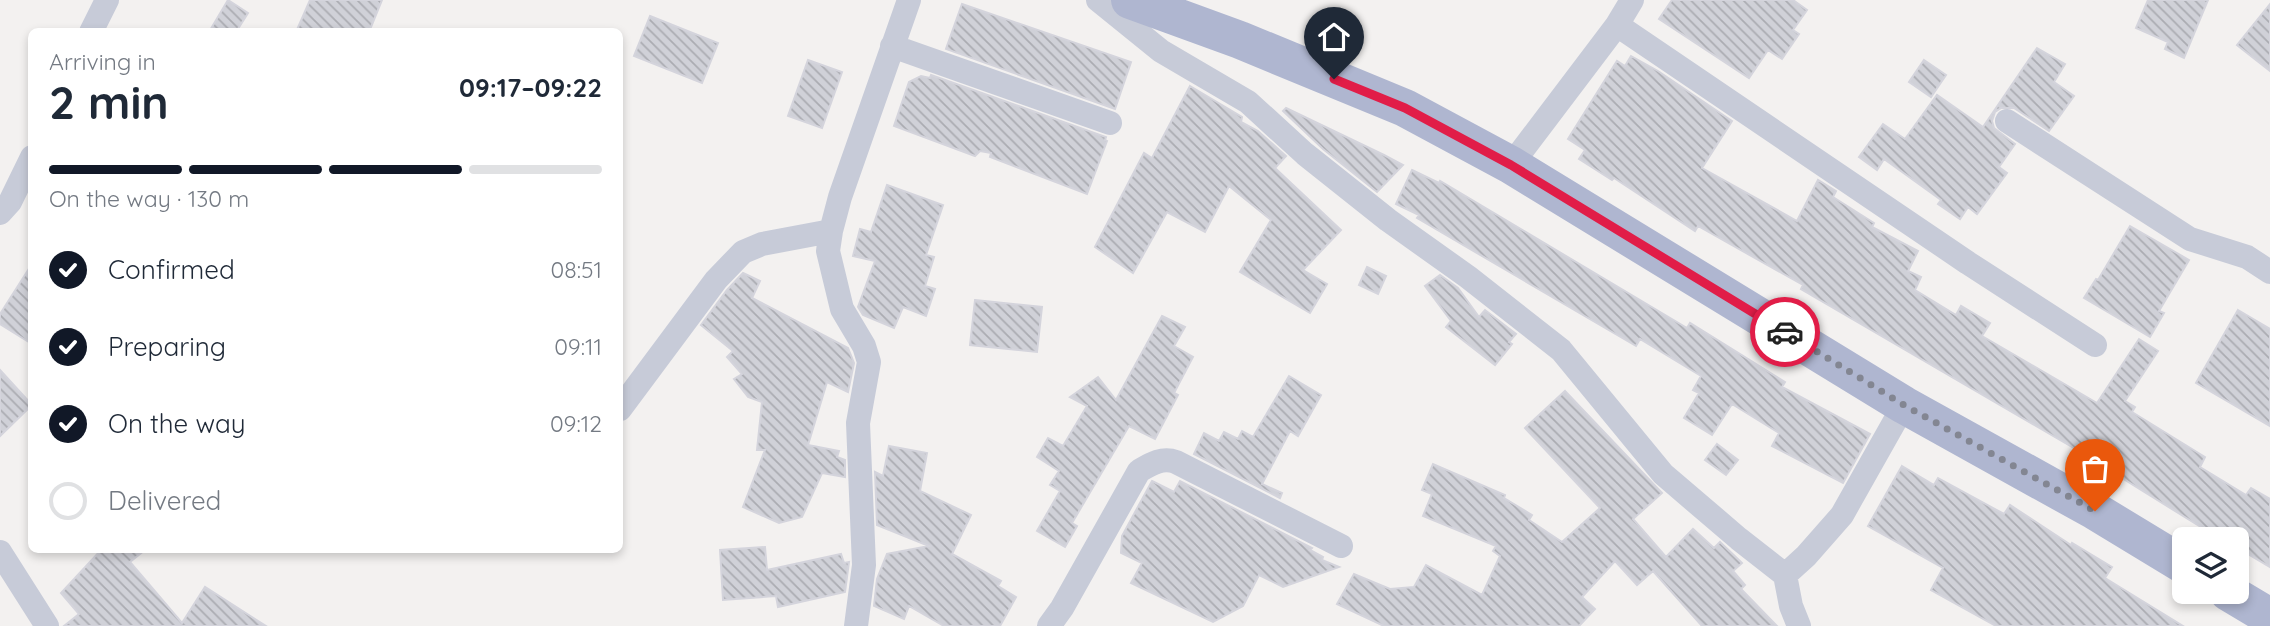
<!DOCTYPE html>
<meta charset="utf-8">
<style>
:root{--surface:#fff;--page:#f6f6f7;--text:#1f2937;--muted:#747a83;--line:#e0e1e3;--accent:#111827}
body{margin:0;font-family:Quicksand,sans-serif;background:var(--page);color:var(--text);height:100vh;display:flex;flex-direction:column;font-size:26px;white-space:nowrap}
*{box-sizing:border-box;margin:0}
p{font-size:23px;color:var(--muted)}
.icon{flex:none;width:38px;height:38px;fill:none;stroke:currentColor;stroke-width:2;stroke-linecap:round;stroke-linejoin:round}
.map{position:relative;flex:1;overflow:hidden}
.drawer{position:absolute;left:28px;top:28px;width:595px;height:525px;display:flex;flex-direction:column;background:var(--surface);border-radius:10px;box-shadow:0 4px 10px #0003}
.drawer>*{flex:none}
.tools{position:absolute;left:2172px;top:527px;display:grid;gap:14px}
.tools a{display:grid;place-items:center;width:77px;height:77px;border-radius:10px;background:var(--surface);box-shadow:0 4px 10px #0003;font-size:35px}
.pin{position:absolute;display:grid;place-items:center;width:60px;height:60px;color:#fff;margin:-72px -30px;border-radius:50% 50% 50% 0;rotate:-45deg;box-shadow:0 0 7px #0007}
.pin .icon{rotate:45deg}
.courier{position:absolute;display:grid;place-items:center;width:70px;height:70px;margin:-35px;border:5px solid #e11d48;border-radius:50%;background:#fff;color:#222;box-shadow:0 2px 9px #0007}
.headline em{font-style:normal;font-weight:700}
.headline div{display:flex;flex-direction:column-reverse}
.headline{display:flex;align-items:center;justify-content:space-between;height:119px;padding:0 21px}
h1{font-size:46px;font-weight:700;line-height:52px}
.bar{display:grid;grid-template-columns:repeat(4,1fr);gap:10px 7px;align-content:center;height:84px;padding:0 21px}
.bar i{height:9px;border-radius:5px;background:var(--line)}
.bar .on{background:var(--accent)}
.bar p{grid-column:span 4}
ol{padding:0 21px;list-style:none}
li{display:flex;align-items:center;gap:21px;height:77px}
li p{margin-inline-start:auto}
li .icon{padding:7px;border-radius:50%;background:var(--accent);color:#fff;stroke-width:4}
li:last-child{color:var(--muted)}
li i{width:38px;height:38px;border:4px solid var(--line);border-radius:50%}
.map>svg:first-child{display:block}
.building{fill:url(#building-back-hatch);stroke:#d4d4dc;stroke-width:2}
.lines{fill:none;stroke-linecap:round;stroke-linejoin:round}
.street{stroke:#c7cbd8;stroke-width:24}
.primary{stroke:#afb6d0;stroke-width:38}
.done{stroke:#838692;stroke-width:7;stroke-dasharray:0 12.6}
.route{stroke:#e11d48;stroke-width:9}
</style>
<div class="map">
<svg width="2270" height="626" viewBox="0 0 2270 626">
<defs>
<pattern id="building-back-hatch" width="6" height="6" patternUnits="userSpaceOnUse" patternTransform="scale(1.75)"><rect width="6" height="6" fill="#d0d1d8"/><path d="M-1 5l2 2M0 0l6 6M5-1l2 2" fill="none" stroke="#abacb2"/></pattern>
</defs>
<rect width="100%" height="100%" fill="#f3f1f0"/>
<path class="building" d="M 228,0 L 248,13 L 236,32 L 209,32 Z
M 310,0 L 382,0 L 369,32 L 296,32 Z
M 1672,0 L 1793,0 L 1807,10 L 1793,30 L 1799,34 L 1782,59 L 1768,50 L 1749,78 L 1659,19 Z
M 2148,0 L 2208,0 L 2184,58 L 2165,49 L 2168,42 L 2136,28 Z
M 962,4 L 1131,62 L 1115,109 L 946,49 Z
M 2270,4 L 2270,71 L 2237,45 Z
M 650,16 L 718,43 L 702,83 L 634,56 Z
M 2037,48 L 2065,64 L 2054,82 L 2074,96 L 2049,131 L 2014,108 L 2001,108 L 1995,112 L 1992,121 L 1994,128 L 2015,144 L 1999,167 L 2007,173 L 1977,214 L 1968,207 L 1960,219 L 1938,204 L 1941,200 L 1884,159 L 1877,170 L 1859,157 L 1883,124 L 1905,139 L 1937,95 L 1983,127 Z
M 1631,56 L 1658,71 L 1732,121 L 1702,168 L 1797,221 L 1818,180 L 1836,191 L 1833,197 L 1874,223 L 1872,227 L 1918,251 L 1908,271 L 1921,277 L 1915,290 L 1956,315 L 1961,306 L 1990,323 L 1982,336 L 2097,403 L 2139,339 L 2158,351 L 2125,401 L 2135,407 L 2132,412 L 2205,457 L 2200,467 L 2246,495 L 2251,488 L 2270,499 L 2270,567 L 2236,547 L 2236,539 L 2223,539 L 2204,529 L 2072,447 L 1801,289 L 1803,285 L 1698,226 L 1695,231 L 1614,178 L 1612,180 L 1579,159 L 1585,150 L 1568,139 L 1617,61 L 1625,66 Z
M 808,60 L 842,72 L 822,128 L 788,116 Z
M 1924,60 L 1946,75 L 1931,97 L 1909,82 Z
M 931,75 L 1106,137 L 1105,140 L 1107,141 L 1087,194 L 990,157 L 991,153 L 980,151 L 975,156 L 894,126 L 909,82 L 921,76 L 930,78 Z
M 1190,86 L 1242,117 L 1241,122 L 1258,131 L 1286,156 L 1275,168 L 1341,230 L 1303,270 L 1327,284 L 1310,313 L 1240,272 L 1271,220 L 1229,186 L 1205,232 L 1167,212 L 1133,273 L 1095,247 L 1144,153 L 1152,158 Z
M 1286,108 L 1384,155 L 1403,165 L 1377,192 L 1323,149 L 1283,111 Z
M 1412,170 L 1439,183 L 1440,181 L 1687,328 L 1690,323 L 1785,382 L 1782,387 L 1870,434 L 1843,483 L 1772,446 L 1779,433 L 1732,404 L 1712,435 L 1684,418 L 1699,393 L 1693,390 L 1701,376 L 1640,339 L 1636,346 L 1417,218 L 1419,215 L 1396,204 Z
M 887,185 L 943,205 L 926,255 L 934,257 L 925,286 L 935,289 L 926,316 L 903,307 L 894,328 L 863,315 L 858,307 L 875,261 L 853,256 L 860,229 L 871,232 Z
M 2130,226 L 2189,260 L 2159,311 L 2164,313 L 2150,337 L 2084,298 L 2096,279 L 2098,280 Z
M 32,264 L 32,344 L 0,324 L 0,314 Z
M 1367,267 L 1386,276 L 1378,294 L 1359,285 Z
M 743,273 L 760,281 L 752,298 L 848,348 L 854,363 L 848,392 L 827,382 L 808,445 L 839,451 L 837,457 L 845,460 L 845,477 L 822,473 L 802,517 L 779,523 L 743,507 L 765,450 L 757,450 L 762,402 L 748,397 L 734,379 L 742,374 L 727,357 L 733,351 L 701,325 L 727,290 Z
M 1440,275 L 1458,288 L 1479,317 L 1485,310 L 1516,334 L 1509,342 L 1512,344 L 1495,365 L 1446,327 L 1451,321 L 1425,286 Z
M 975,300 L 1042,307 L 1037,352 L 970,345 Z
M 2238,310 L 2270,329 L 2270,426 L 2196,383 Z
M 1162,316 L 1185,327 L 1174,346 L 1193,357 L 1174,393 L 1178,395 L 1155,439 L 1129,426 L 1072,523 L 1077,526 L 1065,547 L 1037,531 L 1060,491 L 1050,485 L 1059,471 L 1037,457 L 1048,438 L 1063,446 L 1087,406 L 1070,397 L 1098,377 L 1116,400 Z
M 0,370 L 32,405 L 0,436 Z
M 1289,376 L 1321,395 L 1298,436 L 1290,431 L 1262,484 L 1282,493 L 1280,498 L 1194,454 L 1204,433 L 1219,441 L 1224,432 L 1238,439 L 1242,431 L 1253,437 Z
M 1565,391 L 1662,493 L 1633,519 L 1666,557 L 1693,529 L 1714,548 L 1720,542 L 1742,563 L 1733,571 L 1745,585 L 1741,589 L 1777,626 L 1702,626 L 1653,571 L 1637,585 L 1615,561 L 1582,597 L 1595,609 L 1579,626 L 1384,626 L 1337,604 L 1354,574 L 1390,589 L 1414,587 L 1426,565 L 1482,595 L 1500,556 L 1493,551 L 1496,546 L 1423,516 L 1432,494 L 1422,490 L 1433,464 L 1505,495 L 1504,498 L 1532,515 L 1529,520 L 1562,542 L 1600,508 L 1525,428 Z
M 1717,444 L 1738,460 L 1726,475 L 1705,460 Z
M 889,446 L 927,453 L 920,491 L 971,515 L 952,554 L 1001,581 L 998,586 L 1016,597 L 1000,626 L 944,626 L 909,606 L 904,619 L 874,606 L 877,579 L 887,554 L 929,546 L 877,525 L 875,472 L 883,476 Z
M 1902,466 L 1934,485 L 1938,478 L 2004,514 L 2010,505 L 2071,545 L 2072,543 L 2112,567 L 2105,578 L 2183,626 L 1996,626 L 1931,590 L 1943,568 L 1868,526 Z
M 1152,481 L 1174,492 L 1180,481 L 1312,548 L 1310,550 L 1323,557 L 1322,560 L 1339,567 L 1283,587 L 1259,575 L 1243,606 L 1213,622 L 1131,583 L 1142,563 L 1121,553 L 1122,536 Z
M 765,547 L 767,570 L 841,554 L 844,563 L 849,562 L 845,592 L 778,607 L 776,596 L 723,600 L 720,550 Z
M 101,550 L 145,550 L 130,562 L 182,623 L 205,587 L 266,626 L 64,626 L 79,614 L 61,593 Z"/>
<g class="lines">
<path class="street" d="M 1098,0 L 1161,51 L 1248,102 L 1305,154 L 1388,220 L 1468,277 L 1561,350 L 1663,474 L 1739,539 L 1785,575
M 1617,25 L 1968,263 L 2095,345
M 91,32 L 107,0
M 892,46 L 1110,123
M 2007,121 L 2190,239 L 2247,257 L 2270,272
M 1511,165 L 1617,25 L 1632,0
M 0,213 L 10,202 L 32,157
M 620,409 L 716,280 L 743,252 L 762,244 L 831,231
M 0,552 L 47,626
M 856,626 L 864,565 L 858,423 L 869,362 L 864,346 L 842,309 L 828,251 L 831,231 L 840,197 L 909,0
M 1049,626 L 1062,608 L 1139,471 C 1151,464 1162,457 1176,462 L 1341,546
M 1799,626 L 1791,606 L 1785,575 L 1806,556 L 1842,515 L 1904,405"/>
<path class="primary" d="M 1130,0 L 1240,40 L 1405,108 L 1511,165 L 1904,405 L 2095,511 L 2184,565
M 2228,592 L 2270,617"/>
</g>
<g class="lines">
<path class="done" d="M 1785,332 L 1904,405 L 2095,511"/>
<path class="route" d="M 1334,79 L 1405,108 L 1511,165 L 1785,332"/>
</g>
</svg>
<div class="tools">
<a><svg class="icon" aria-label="layers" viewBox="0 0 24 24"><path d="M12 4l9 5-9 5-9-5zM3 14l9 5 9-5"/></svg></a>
</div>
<div class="pin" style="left:2095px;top:511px;background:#ea580c"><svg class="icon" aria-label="bag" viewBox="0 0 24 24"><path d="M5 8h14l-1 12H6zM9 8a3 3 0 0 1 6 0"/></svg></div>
<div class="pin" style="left:1334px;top:79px;background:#1f2937"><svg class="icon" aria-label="home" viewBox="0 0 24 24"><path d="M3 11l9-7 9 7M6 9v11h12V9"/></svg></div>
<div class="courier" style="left:1785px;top:332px"><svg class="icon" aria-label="car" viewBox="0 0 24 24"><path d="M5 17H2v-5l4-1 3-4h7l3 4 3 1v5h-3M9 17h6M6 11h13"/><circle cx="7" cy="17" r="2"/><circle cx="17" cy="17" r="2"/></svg></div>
<section class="drawer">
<div class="headline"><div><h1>2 min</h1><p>Arriving in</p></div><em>09:17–09:22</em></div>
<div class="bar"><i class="on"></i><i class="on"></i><i class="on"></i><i></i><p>On the way · 130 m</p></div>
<ol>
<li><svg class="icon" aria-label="check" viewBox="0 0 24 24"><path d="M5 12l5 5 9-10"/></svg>Confirmed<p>08:51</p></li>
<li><svg class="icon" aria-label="check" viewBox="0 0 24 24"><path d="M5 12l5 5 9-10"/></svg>Preparing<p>09:11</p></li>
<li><svg class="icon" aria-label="check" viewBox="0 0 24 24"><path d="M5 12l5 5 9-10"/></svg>On the way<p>09:12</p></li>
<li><i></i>Delivered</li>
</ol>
</section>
</div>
